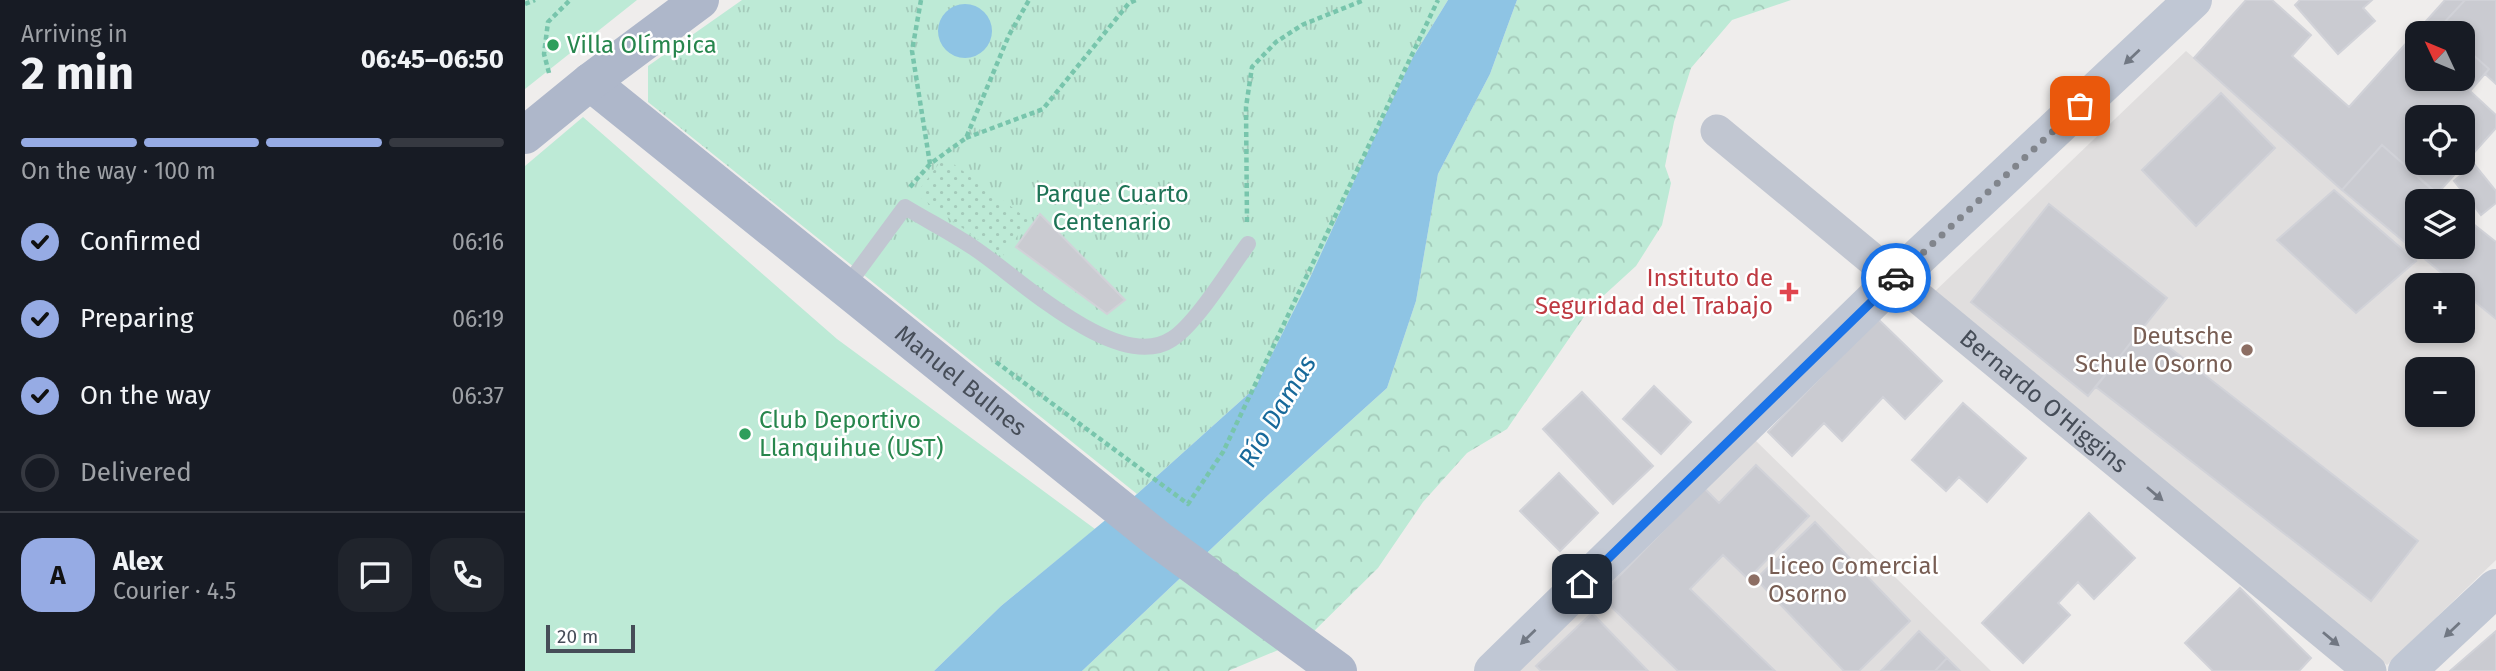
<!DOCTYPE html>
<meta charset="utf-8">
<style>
:root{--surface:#171b24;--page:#20242c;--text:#f1f3f6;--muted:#9ea1a6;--line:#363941;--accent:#96abe4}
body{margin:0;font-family:"Fira Sans",sans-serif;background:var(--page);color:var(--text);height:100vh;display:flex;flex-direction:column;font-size:26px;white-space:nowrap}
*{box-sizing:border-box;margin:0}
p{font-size:23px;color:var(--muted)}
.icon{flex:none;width:38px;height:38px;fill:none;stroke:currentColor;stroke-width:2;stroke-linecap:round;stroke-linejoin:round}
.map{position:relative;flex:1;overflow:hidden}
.drawer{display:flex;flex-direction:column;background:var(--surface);width:525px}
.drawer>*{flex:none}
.needle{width:46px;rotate:314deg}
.buttons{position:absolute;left:1880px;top:21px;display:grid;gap:14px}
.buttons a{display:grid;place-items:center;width:70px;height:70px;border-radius:14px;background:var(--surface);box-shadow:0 4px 10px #0003;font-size:35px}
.scale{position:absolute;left:21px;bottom:18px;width:89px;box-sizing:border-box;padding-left:7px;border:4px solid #464d58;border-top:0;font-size:19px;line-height:24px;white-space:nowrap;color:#464d58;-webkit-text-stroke:5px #fff;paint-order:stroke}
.pin{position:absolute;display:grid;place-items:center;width:60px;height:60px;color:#fff;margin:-30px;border-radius:14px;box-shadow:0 4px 10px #0006}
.courier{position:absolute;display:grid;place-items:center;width:70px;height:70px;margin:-35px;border:5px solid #1a73e8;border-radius:50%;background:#fff;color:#222;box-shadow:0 2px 9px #0007}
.head em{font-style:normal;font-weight:700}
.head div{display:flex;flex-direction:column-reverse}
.head{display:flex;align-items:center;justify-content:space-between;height:119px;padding:0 21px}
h1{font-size:46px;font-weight:700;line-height:52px}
.bar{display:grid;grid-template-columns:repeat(4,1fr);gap:10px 7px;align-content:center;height:84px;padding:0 21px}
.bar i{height:9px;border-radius:5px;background:var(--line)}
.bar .current{background:var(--accent)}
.bar p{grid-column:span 4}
.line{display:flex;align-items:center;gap:18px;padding:0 21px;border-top:2px solid var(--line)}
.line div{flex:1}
.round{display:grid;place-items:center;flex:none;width:74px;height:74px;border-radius:21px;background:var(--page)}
ol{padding:0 21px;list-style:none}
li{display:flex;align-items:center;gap:21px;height:77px}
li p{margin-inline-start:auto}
li .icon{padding:7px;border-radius:50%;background:var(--accent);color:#111;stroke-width:4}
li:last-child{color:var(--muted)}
li i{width:38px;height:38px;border:4px solid var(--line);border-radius:50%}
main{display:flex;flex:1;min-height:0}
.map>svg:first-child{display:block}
.education{fill:#e0dede;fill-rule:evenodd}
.grass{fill:#bdead6}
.forest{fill:url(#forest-crowns)}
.park{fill:url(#park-tufts)}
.garden{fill:url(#garden-dots)}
.water{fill:#8ec4e4}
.building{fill:#cacbd1;stroke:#d1d2d8;stroke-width:2;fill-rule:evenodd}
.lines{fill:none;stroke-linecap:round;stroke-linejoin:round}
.path{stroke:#78c5ac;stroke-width:4.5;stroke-dasharray:5 3.5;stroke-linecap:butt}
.lane{stroke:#c1c6d1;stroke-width:16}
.street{stroke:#c1c6d1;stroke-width:33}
.secondary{stroke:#c0c7d4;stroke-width:38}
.primary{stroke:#aeb7ca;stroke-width:38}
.oneway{fill:#717883}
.oneway2{fill:#717782}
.done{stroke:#81858c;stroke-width:7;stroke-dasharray:0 12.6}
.route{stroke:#1a73e8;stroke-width:9}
.leisure-dot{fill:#2e9e5b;stroke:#fff;stroke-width:2.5}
.health-dot{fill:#e0444e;stroke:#fff;stroke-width:2.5}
.education-dot{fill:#8d6e63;stroke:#fff;stroke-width:2.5}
.labels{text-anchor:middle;stroke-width:5;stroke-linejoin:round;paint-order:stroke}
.leisure-label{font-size:24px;fill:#27864d;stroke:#fff;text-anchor:start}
.park-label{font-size:24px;fill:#1e7356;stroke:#fff}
.health-label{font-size:24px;fill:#be3a42;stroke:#fff;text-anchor:end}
.education-label{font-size:24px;fill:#785e54;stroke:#fff;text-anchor:end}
.street-label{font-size:24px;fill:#464d58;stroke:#fff}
.water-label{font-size:26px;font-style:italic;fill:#17699a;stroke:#fff}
</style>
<main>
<section class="drawer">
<div class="head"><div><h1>2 min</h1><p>Arriving in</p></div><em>06:45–06:50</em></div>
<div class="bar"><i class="current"></i><i class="current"></i><i class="current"></i><i></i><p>On the way · 100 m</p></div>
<ol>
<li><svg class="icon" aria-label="check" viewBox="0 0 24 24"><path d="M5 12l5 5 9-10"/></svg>Confirmed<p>06:16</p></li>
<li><svg class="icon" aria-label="check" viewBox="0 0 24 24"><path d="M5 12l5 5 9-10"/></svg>Preparing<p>06:19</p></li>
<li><svg class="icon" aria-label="check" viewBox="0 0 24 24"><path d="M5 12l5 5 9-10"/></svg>On the way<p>06:37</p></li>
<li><i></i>Delivered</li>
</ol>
<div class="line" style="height:126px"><b class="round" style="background:var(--accent);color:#111">A</b><div><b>Alex</b><p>Courier · 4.5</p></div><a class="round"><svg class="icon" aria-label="chat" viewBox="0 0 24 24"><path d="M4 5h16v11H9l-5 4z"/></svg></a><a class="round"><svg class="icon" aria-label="phone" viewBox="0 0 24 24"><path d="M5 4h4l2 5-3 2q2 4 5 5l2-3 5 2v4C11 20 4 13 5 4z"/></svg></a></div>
</section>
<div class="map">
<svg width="1971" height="671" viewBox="0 0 1971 671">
<defs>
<pattern id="forest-crowns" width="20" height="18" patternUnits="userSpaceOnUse" patternTransform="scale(1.75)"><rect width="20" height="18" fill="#bdead6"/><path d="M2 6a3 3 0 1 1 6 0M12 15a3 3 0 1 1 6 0" fill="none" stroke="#a4caba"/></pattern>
<pattern id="park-tufts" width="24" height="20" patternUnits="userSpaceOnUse" patternTransform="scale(1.75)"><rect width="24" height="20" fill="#bdead6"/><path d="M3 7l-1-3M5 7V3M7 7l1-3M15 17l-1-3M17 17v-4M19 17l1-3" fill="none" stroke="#a4caba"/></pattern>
<pattern id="garden-dots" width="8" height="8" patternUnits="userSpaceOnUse" patternTransform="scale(1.75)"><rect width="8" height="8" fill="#bdead6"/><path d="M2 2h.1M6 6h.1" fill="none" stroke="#a4caba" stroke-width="1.8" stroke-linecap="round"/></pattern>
</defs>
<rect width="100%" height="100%" fill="#efedec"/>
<path class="education" d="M 1661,51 L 1931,285 L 1892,285 L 1892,331 L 1937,331 L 1937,291 L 1971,320 L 1971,560 L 1862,665 L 1405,296 ZM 1892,369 L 1937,369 L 1937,415 L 1892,415 Z
M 1229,439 L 1466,671 L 993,671 Z"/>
<path class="grass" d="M 0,0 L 112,0 L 0,89 Z
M 58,117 L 312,339 L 570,529 L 476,606 L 409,671 L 0,671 L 0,166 Z"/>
<path class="forest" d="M 992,0 L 1266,0 L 1207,20 L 1166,68 L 1149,122 L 1140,166 L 1146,183 L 1137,225 L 1111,266 L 1065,308 L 982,429 L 942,453 L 898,502 L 853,568 L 782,638 L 703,671 L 557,671 L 741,497 L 862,388 L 891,301 L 913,174 L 965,74 Z"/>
<path class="park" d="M 217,0 L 923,0 L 888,57 L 835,168 L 784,280 L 730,388 L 612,494 L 123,102 L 123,66 Z"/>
<path class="garden" d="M 419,157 L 504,220 L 477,257 L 391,194 Z"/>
<path class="water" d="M 923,0 L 992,0 L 965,74 L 913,174 L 891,301 L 862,388 L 741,497 L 557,671 L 409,671 L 476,606 L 612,494 L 730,388 L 784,280 L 835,168 L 888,57 Z
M413 31a27 27 0 1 1 54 0a27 27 0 1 1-54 0Z"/>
<path class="building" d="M 1721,0 L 1747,0 L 1786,35 L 1767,56 L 1824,107 L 1920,0 L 1940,0 L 1916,26 L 1924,33 L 1892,33 L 1892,79 L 1937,79 L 1937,45 L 1964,69 L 1945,91 L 1971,115 L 1971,128 L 1912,194 L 1857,145 L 1817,190 L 1669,58 ZM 1892,117 L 1937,117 L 1937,163 L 1892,163 Z
M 1775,0 L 1847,0 L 1838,8 L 1850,21 L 1813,54 L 1770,5 Z
M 1940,0 L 1971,0 L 1971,84 L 1960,74 L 1964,69 L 1937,45 L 1937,33 L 1924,33 L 1916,26 Z
M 1696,93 L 1750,148 L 1671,226 L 1617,170 Z
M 1857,145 L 1921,201 L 1892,201 L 1892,247 L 1937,247 L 1937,215 L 1971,242 L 1971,319 L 1937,291 L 1937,285 L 1931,285 L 1817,190 Z
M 1949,164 L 1971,191 L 1971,203 L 1956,215 L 1929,181 Z
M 1809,190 L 1891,261 L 1831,313 L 1752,240 Z
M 1524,204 L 1642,298 L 1563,396 L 1446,302 Z
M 515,214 L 600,300 L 582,314 L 491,247 Z
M 1352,318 L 1417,381 L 1380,419 L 1358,397 L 1317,441 L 1299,423 L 1267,456 L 1243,432 Z
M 1618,327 L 1893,541 L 1846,601 L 1571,387 Z
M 1129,386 L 1166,422 L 1136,454 L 1098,419 Z
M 1057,392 L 1128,466 L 1088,504 L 1018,429 Z
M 1438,403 L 1501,458 L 1462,502 L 1434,477 L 1421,491 L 1387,460 Z
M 1231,465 L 1284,516 L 1223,579 L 1198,555 L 1165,589 L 1250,671 L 1153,671 L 1075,596 L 1179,488 L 1194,503 Z
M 1034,473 L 1073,513 L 1035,551 L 995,511 Z
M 1564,513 L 1610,558 L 1569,599 L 1553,582 L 1533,603 L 1545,615 L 1498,663 L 1457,623 Z
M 1290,522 L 1385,621 L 1334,671 L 1319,671 L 1231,579 Z
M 1715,588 L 1786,658 L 1774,671 L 1688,671 L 1660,643 Z
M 1067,613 L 1123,671 L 1016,671 L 1011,666 Z
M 1394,631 L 1422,658 L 1410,671 L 1356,671 Z
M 1971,631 L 1971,671 L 1925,671 Z
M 1422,658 L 1435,671 L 1410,671 Z"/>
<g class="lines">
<path class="path" d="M 396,0 L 387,51 L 405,164
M 0,4 L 10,0
M 24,73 L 19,54 L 23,22 L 45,0
M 441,138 L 518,109 L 604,3 L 611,0
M 385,187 L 405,164 L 441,138 L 484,35 L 504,0
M 722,222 L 721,107 L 727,67 L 751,42 L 777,25 L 839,0
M 471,362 L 663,504 L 698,452 L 913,0"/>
<path class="lane" d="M 321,287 L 380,207 C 403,221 427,233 449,248 C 493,277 593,375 647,339 C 671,324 705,268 723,244"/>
<path class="street" id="s1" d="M 1192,131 L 1845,671"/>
<path class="secondary" d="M 968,671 L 1370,279 L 1668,0
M 1882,671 L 1971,588"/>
<g class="primary">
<path id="s2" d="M 65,82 L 634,540 L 813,671"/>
<path d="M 0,135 L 65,82 L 175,0"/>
</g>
</g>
<defs><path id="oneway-solid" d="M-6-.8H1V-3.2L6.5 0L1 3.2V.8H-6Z" transform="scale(1.75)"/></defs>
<g class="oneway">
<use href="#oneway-solid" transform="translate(1607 57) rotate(137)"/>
<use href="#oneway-solid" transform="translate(1927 630) rotate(137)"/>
<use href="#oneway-solid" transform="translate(1003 637) rotate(136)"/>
</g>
<g class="oneway2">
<use href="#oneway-solid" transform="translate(1630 494) rotate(40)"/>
<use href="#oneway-solid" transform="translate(1806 639) rotate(40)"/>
</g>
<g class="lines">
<path class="done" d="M 1371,278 L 1555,106"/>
<path class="route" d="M 1057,584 L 1371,278"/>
</g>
<g class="leisure-dot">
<circle cx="28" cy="45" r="7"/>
<circle cx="220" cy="434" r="7"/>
</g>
<path class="health-dot" d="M1260.5 281.5h7v7h7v7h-7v7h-7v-7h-7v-7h7z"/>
<g class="education-dot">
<circle cx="1722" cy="350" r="7"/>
<circle cx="1229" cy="580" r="7"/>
</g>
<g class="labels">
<g class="leisure-label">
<text x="42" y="53">Villa Olímpica</text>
<text x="234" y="428">Club Deportivo<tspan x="234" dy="28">Llanquihue (UST)</tspan></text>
</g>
<g class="park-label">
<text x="587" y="202">Parque Cuarto<tspan x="587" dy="28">Centenario</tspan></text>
</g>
<g class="health-label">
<text x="1248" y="286">Instituto de<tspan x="1248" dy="28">Seguridad del Trabajo</tspan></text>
</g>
<g class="education-label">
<text x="1708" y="344">Deutsche<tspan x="1708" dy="28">Schule Osorno</tspan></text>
<text x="1243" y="574" text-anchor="start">Liceo Comercial<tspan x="1243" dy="28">Osorno</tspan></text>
</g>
<g class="street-label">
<text dy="8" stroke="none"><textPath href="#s2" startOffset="476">Manuel Bulnes</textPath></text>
<text dy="8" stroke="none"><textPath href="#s1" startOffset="424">Bernardo O'Higgins</textPath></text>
</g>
<g class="water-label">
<text transform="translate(752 411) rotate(-59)" y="9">Río Damas</text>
</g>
</g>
</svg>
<div class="buttons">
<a><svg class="needle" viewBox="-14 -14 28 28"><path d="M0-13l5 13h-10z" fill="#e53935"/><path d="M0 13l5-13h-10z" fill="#9ea1a6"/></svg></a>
<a><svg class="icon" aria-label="locate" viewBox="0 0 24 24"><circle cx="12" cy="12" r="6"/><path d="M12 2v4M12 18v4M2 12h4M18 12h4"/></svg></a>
<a><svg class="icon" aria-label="layers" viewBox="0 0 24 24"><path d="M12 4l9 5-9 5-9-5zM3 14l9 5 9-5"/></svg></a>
<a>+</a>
<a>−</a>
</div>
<div class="scale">20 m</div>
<div class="pin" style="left:1555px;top:106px;background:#ea580c"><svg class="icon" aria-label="bag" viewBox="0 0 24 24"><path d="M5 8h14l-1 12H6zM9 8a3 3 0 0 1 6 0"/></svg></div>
<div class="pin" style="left:1057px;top:584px;background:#1f2937"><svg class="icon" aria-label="home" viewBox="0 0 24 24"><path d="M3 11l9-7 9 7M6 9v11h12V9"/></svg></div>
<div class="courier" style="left:1371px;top:278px"><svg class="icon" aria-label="car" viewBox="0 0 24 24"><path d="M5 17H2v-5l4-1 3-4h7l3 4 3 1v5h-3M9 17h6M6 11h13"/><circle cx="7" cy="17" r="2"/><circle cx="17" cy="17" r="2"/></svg></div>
</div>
</main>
